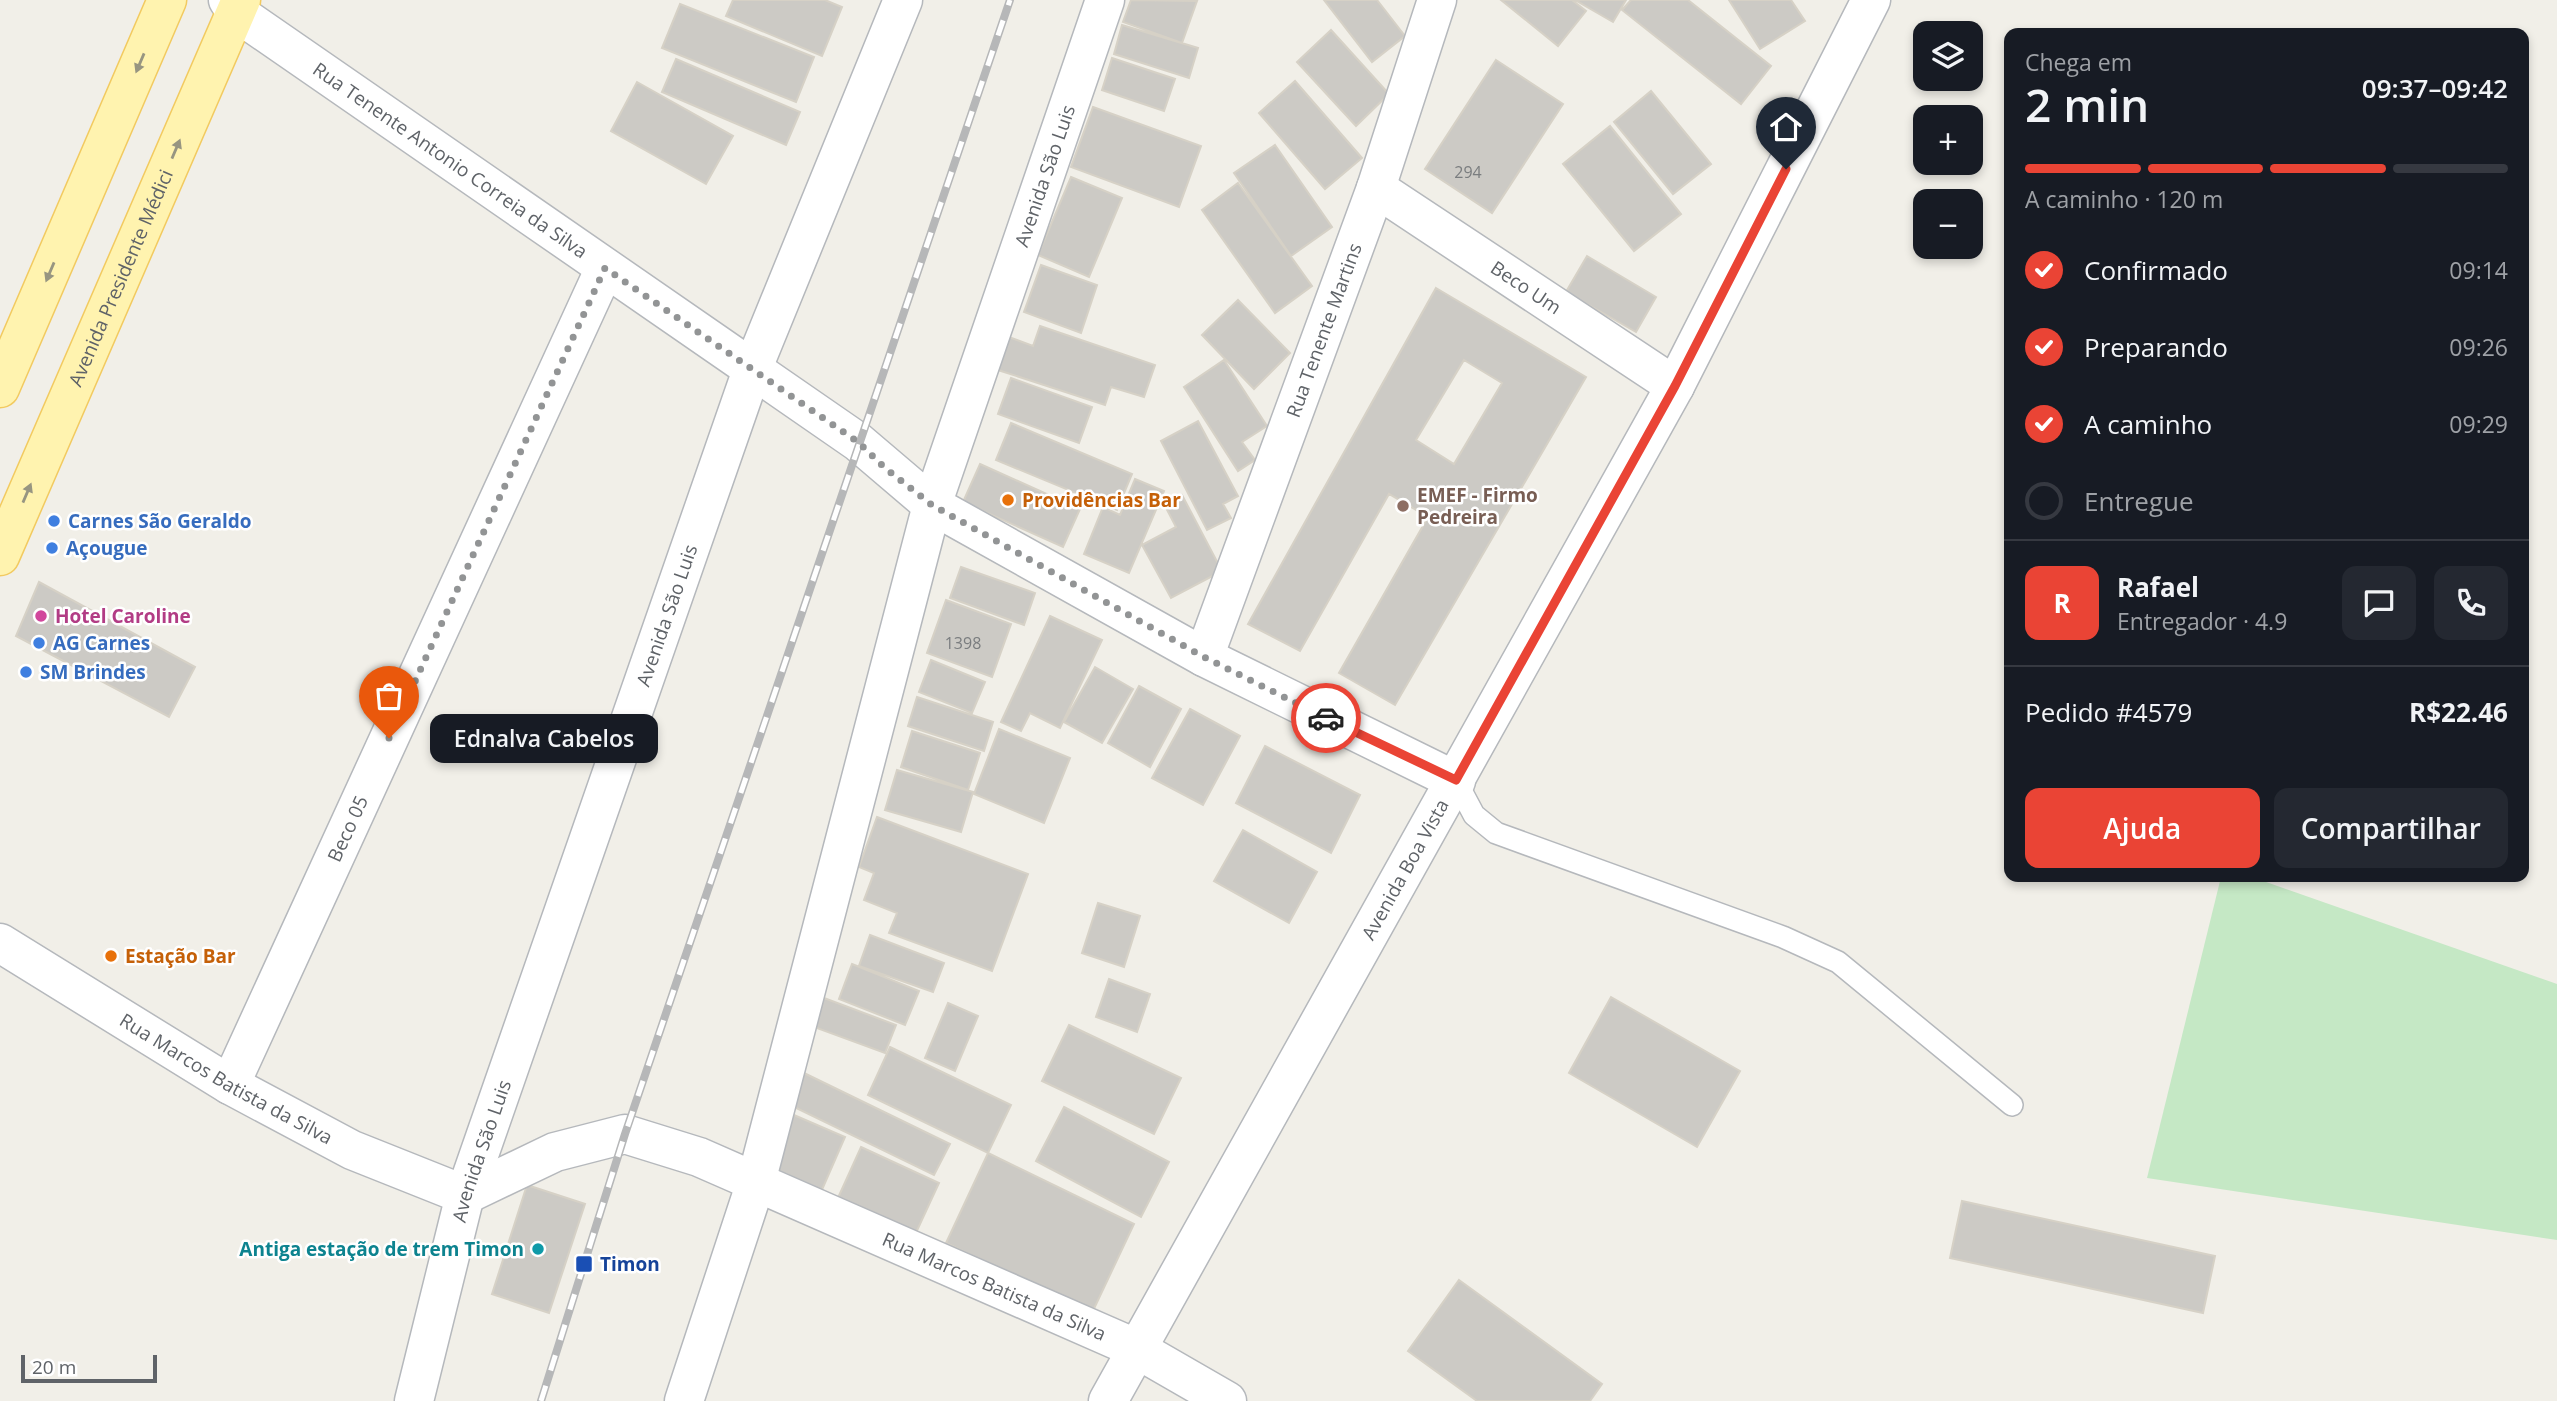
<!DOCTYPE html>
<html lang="pt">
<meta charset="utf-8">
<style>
:root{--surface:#171b24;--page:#242831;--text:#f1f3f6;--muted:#9ea1a6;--line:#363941;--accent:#ea4435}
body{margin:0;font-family:"Open Sans",sans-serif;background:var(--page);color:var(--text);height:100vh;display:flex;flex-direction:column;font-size:26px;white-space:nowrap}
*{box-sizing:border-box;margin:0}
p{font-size:23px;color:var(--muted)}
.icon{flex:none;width:38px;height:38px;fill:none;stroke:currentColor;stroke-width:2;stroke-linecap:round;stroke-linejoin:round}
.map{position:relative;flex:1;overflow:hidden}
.drawer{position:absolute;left:2004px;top:28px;width:525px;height:854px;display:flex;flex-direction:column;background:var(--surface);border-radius:14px;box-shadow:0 4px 10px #0003}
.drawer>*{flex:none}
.tools{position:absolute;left:1913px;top:21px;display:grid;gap:14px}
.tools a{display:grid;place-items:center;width:70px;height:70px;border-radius:14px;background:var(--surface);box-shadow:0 4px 10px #0003;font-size:35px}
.scale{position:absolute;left:21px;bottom:18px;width:136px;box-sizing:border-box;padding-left:7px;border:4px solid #5f6368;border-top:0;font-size:19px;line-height:24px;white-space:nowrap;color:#5f6368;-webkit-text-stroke:5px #fff;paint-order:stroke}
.pin{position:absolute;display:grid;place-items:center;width:60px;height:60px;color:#fff;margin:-72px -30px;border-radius:50% 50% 50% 0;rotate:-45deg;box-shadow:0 0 7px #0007}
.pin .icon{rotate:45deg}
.courier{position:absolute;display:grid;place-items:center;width:70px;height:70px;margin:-35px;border:5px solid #ea4435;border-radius:50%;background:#fff;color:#222;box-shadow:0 2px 9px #0007}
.bubble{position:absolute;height:49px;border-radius:14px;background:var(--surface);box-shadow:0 4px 10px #0003;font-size:23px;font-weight:600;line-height:49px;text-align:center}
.summary em{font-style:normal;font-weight:600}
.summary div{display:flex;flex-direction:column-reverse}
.summary{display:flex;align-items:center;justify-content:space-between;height:119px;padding:0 21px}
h1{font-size:46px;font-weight:600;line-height:52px}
.bar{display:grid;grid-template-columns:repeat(4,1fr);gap:10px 7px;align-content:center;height:84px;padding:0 21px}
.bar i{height:9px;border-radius:5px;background:var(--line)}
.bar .current{background:var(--accent)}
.bar p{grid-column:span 4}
.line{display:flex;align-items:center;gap:18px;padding:0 21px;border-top:2px solid var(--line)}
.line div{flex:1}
.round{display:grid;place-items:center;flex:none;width:74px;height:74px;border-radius:14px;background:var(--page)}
ol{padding:0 21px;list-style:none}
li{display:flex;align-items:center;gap:21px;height:77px}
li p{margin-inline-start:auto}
li .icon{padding:7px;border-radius:50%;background:var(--accent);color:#fff;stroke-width:4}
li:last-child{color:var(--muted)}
li i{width:38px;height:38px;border:4px solid var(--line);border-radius:50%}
.primary-button{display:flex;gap:14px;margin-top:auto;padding:14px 21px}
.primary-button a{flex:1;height:80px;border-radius:14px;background:var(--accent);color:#fff;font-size:28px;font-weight:600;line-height:80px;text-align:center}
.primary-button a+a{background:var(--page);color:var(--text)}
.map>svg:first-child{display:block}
.green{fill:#c5e8c5}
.building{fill:#cccac5;stroke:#d6d1c6;stroke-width:2;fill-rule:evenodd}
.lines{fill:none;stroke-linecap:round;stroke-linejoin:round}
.service-casing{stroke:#b5b8bc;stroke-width:24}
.minor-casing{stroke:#b5b8bc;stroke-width:41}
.tertiary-casing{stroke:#b5b8bc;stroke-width:41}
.primary-casing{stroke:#f2ca60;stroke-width:41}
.service{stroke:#fff;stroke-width:21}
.minor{stroke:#fff;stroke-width:38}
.tertiary{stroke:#fff;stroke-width:38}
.primary{stroke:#fff3af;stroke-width:38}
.rail-casing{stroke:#b6b7b8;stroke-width:8}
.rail{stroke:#fff;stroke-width:5;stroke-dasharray:16;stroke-linecap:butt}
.oneway{fill:#979581}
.done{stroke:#929495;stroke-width:7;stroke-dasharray:0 12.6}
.route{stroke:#ea4435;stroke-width:9}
.food-dot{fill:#e8710a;stroke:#fff;stroke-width:2.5}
.education-dot{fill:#8d6e63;stroke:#fff;stroke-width:2.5}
.shop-dot{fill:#3f7fe0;stroke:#fff;stroke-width:2.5}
.hotel-dot{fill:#d1479c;stroke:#fff;stroke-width:2.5}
.culture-dot{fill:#0f9aa8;stroke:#fff;stroke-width:2.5}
.transit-dot{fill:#1a4fb4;stroke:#fff;stroke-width:2.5}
.labels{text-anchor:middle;stroke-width:5;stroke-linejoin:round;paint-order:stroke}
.number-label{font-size:16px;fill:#7a7d7f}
.street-label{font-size:19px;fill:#5f6368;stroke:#fff}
.education-label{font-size:19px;font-weight:bold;fill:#785e54;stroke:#fff;text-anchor:start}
.food-label{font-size:19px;font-weight:bold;fill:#c56008;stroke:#fff;text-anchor:start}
.shop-label{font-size:19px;font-weight:bold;fill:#366cbe;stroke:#fff;text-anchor:start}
.hotel-label{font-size:19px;font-weight:bold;fill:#b23c85;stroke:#fff;text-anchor:start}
.culture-label{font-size:19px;font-weight:bold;fill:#0d838f;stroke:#fff;text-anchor:end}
.transit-label{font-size:19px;font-weight:bold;fill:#164399;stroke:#fff;text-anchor:start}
</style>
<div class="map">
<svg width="2557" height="1401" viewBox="0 0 2557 1401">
<rect width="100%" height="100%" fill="#f1efe8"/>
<path class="green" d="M 2221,877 L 2252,877 L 2557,984 L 2557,1240 L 2147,1178 Z"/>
<path class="building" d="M 733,0 L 825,0 L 842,7 L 822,56 L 726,16 Z
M 1131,0 L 1197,1 L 1182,43 L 1123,22 Z
M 1324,0 L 1377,0 L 1405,36 L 1372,62 Z
M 1501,0 L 1572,0 L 1586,11 L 1558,46 Z
M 1575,0 L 1626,0 L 1613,22 Z
M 1631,0 L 1688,0 L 1771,66 L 1741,104 L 1622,10 Z
M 1729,0 L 1791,0 L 1805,21 L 1760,49 Z
M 680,4 L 814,57 L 796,102 L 662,48 Z
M 1122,25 L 1198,48 L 1189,78 L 1114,54 Z
M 1331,30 L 1389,94 L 1356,126 L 1297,62 Z
M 1112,58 L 1175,79 L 1164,111 L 1102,90 Z
M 676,59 L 800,112 L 786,145 L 662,92 Z
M 1496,60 L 1563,104 L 1492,213 L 1425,169 Z
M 1295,81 L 1362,158 L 1325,189 L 1259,113 Z
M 637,82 L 733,136 L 706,184 L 611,131 Z
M 1651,91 L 1711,164 L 1673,194 L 1614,122 Z
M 1093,107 L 1201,146 L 1179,207 L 1071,167 Z
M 1610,126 L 1681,214 L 1634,251 L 1563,164 Z
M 1275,145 L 1332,227 L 1291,256 L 1234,173 Z
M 1071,177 L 1122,198 L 1089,277 L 1038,255 Z
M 1238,183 L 1312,286 L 1275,313 L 1202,210 Z
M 1587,256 L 1656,297 L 1636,332 L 1566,292 Z
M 1041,265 L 1097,285 L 1081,333 L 1024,312 Z
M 1436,288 L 1586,377 L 1395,705 L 1339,673 L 1428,517 L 1389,494 L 1300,651 L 1248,624 ZM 1464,360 L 1502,383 L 1454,464 L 1416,440 Z
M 1238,300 L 1290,353 L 1254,389 L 1202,335 Z
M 1040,326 L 1155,365 L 1144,397 L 1111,387 L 1105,405 L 998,370 L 1009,337 L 1033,346 Z
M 1224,360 L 1267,426 L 1242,442 L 1255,460 L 1238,471 L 1184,387 Z
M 1011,378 L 1092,407 L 1079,443 L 998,414 Z
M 1198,421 L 1238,496 L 1223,504 L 1231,518 L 1207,530 L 1161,441 Z
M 1011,423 L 1132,474 L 1117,510 L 996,460 Z
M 980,464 L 1080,509 L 1063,547 L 963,502 Z
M 1135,479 L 1164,491 L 1129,573 L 1084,554 L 1103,507 L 1120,515 Z
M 1182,495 L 1222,571 L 1171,598 L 1142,545 L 1176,527 L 1164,504 Z
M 961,567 L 1035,593 L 1024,625 L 950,598 Z
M 39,582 L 195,667 L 169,717 L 16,636 Z
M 946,600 L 1011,624 L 992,677 L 927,653 Z
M 1050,616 L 1102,640 L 1060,728 L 1030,713 L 1021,731 L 1001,722 Z
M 931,660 L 985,682 L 972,713 L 919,692 Z
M 1095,667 L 1133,689 L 1102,743 L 1064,722 Z
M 1139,686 L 1181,709 L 1150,767 L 1108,743 Z
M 917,697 L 993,722 L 984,751 L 908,726 Z
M 1190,709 L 1240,736 L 1203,805 L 1152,778 Z
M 999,729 L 1070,758 L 1044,823 L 974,794 Z
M 912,731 L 980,753 L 968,790 L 901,767 Z
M 1265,746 L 1360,795 L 1331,853 L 1236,803 Z
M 897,770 L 973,792 L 961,832 L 885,810 Z
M 877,817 L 1028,874 L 992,971 L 889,933 L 897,913 L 864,900 L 874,873 L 859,867 Z
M 1243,830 L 1317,872 L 1289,923 L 1214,881 Z
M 1098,903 L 1140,916 L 1124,967 L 1082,953 Z
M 870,935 L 944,963 L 933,992 L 859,966 Z
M 852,964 L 919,991 L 905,1025 L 839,999 Z
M 1109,979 L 1150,994 L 1137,1032 L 1096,1017 Z
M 1611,997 L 1740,1071 L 1697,1147 L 1569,1073 Z
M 824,998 L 896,1025 L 885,1053 L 814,1027 Z
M 948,1003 L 978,1016 L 955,1071 L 925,1058 Z
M 1069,1025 L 1181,1078 L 1154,1134 L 1042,1081 Z
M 890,1047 L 1011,1105 L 988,1153 L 868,1095 Z
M 804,1073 L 950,1144 L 934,1175 L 790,1105 Z
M 1064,1107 L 1169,1162 L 1141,1217 L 1036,1161 Z
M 787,1112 L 845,1137 L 818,1199 L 761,1174 Z
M 861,1147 L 939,1183 L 915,1235 L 837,1200 Z
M 988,1153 L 1134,1224 L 1092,1313 L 946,1243 Z
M 527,1185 L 585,1204 L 549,1313 L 492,1294 Z
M 1962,1201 L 2215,1256 L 2203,1313 L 1950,1258 Z
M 1459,1280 L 1602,1384 L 1590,1401 L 1477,1401 L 1408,1351 Z"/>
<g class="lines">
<g class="service-casing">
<path id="service" d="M 1456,781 L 1474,815 L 1496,833 L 1783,937 L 1838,962 L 2012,1105"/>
</g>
<g class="minor-casing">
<g id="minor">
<path id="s1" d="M 228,0 L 236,12 L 858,442 L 932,505 L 1204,657 L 1456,781"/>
<path id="s2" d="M 1376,188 L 1675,386"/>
<path id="s3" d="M 1204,657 L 1376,188 L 1437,0"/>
<path id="s4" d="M 0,943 L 230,1085 L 352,1150 L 465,1195 L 555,1152 L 625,1134 L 699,1157 L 1135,1348 L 1227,1401"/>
<path id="s5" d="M 230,1085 L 605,268"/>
<path id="s6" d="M 414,1401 L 465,1195 L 752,370 L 903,0"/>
<path id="s7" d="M 684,1401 L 756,1182 L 932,505 L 1105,0"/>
</g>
</g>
<g class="tertiary-casing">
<g id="tertiary">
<path id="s8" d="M 1108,1401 L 1675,386 L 1871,0"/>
</g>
</g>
<g class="primary-casing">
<g id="primary">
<path d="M 0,388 L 167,0"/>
<path id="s9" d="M 0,556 L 241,0"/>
</g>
</g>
<use href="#service" class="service"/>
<use href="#minor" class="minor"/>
<use href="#tertiary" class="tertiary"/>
<use href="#primary" class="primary"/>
<g class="rail-casing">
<path id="rail" d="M 541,1401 L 625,1134 L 1010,0"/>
</g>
<use href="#rail" class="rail"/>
</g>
<defs><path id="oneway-solid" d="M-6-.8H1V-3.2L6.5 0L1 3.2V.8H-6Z" transform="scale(1.75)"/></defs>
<g class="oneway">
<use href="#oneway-solid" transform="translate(140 63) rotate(113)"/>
<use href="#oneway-solid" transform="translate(176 149) rotate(-67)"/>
<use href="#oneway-solid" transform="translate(50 272) rotate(113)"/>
<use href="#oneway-solid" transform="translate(27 493) rotate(-67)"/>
</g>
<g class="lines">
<path class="done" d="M 389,738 L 605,268 L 858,442 L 885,468 L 932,505 L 1204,657 L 1326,718"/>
<path class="route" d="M 1326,718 L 1456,780 L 1675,386 L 1786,169"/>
</g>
<g class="food-dot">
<circle cx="1008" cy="500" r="7"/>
<circle cx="111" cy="956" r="7"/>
</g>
<circle class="education-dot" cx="1403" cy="506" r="7"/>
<g class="shop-dot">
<circle cx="54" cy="521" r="7"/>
<circle cx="52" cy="548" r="7"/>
<circle cx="39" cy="643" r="7"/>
<circle cx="26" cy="672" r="7"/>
</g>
<circle class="hotel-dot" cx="41" cy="616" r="7"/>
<circle class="culture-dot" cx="538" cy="1249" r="7"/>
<rect class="transit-dot" x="575" y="1255" width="18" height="18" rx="3.5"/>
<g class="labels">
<g class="number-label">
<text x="1468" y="178">294</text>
<text x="963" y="649">1398</text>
</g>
<g class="street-label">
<text dy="7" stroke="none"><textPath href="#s1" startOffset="275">Rua Tenente Antonio Correia da Silva</textPath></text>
<text dy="7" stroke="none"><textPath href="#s7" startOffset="1278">Avenida São Luis</textPath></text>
<text dy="7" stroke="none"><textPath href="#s9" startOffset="303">Avenida Presidente Médici</textPath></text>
<text dy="7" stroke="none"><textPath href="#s2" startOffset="180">Beco Um</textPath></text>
<text dy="7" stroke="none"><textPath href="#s3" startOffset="348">Rua Tenente Martins</textPath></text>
<text dy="7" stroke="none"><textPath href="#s6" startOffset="826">Avenida São Luis</textPath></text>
<text dy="7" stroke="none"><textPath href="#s5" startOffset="282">Beco 05</textPath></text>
<text dy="7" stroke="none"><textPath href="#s8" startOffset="609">Avenida Boa Vista</textPath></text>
<text dy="7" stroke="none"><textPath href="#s4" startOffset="264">Rua Marcos Batista da Silva</textPath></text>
<text dy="7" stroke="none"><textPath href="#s6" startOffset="259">Avenida São Luis</textPath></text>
<text dy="7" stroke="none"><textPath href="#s4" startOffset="1102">Rua Marcos Batista da Silva</textPath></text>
</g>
<g class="education-label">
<text x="1417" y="502">EMEF - Firmo<tspan x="1417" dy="22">Pedreira</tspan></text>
</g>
<g class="food-label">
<text x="1022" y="507">Providências Bar</text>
<text x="125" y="963">Estação Bar</text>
</g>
<g class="shop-label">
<text x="68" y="528">Carnes São Geraldo</text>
<text x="66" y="555">Açougue</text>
<text x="53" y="650">AG Carnes</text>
<text x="40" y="679">SM Brindes</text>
</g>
<g class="hotel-label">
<text x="55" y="623">Hotel Caroline</text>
</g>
<g class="culture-label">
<text x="524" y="1256">Antiga estação de trem Timon</text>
</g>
<g class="transit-label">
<text x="600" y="1271">Timon</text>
</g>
</g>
</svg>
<div class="tools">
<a><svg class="icon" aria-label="layers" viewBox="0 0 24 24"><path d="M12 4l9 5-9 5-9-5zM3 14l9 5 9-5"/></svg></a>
<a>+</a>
<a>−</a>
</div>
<div class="scale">20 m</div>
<div class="pin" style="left:389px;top:738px;background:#ea580c"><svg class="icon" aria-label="bag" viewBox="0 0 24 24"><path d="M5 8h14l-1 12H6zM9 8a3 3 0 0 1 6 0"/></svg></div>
<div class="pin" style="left:1786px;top:169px;background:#1f2937"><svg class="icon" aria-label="home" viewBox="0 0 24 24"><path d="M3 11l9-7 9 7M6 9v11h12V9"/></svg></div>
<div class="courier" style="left:1326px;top:718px"><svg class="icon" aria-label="car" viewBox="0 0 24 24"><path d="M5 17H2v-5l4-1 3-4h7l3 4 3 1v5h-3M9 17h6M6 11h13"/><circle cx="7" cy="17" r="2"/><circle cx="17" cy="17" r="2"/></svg></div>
<div class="bubble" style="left:430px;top:714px;width:228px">Ednalva Cabelos</div>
<section class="drawer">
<div class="summary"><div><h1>2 min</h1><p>Chega em</p></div><em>09:37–09:42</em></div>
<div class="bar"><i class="current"></i><i class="current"></i><i class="current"></i><i></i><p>A caminho · 120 m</p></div>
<ol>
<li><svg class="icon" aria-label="check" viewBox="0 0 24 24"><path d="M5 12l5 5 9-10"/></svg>Confirmado<p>09:14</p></li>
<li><svg class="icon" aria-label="check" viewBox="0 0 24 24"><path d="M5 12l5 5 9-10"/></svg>Preparando<p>09:26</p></li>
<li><svg class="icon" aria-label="check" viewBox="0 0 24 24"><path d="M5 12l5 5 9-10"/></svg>A caminho<p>09:29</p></li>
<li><i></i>Entregue</li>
</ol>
<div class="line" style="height:126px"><b class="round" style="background:var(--accent);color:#fff">R</b><div><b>Rafael</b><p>Entregador · 4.9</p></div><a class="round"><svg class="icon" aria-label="chat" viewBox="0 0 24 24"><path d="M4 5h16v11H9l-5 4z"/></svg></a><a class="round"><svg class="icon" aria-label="phone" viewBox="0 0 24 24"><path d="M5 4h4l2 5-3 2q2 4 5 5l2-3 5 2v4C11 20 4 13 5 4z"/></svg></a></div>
<div class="line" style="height:91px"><div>Pedido #4579</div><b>R$22.46</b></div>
<div class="primary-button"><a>Ajuda</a><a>Compartilhar</a></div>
</section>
</div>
